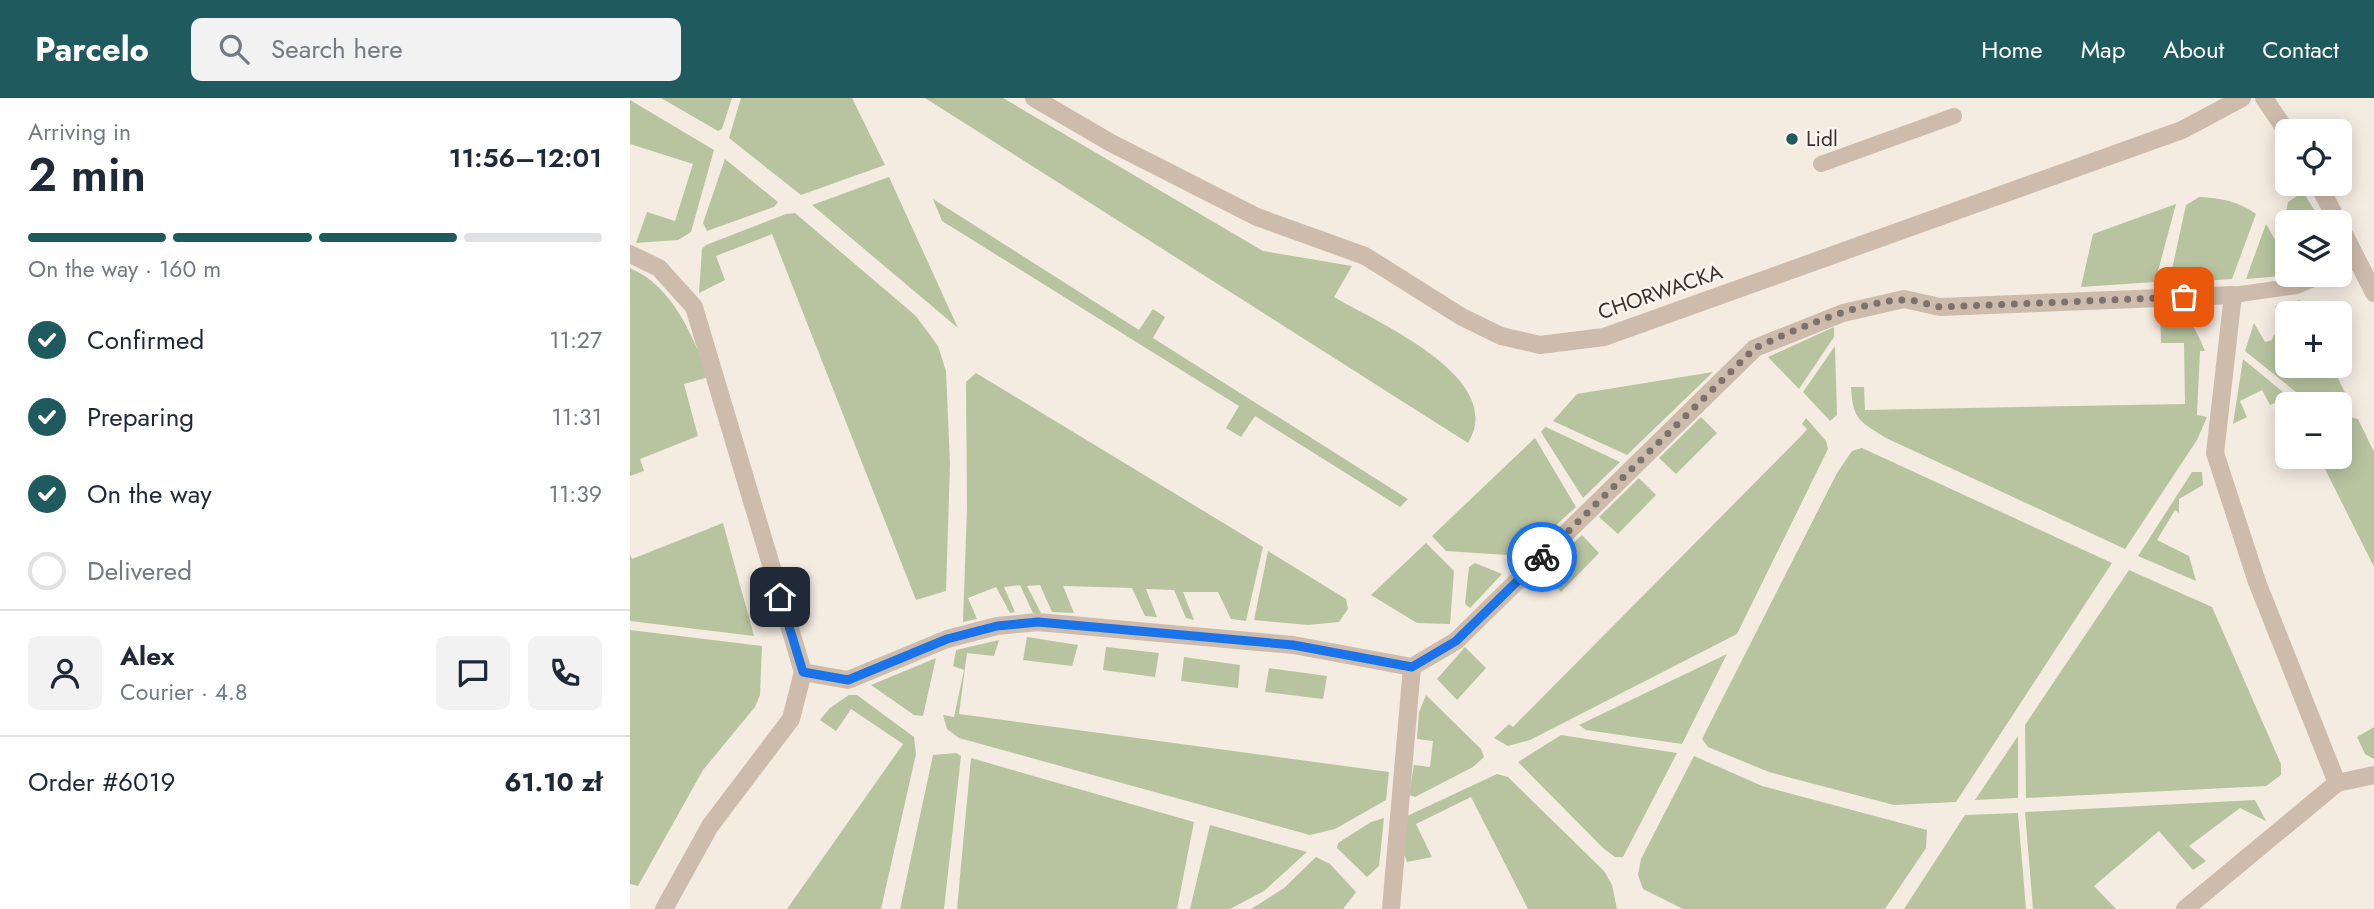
<!DOCTYPE html>
<meta charset="utf-8">
<style>
:root{--surface:#fff;--page:#f2f2f3;--text:#1f2937;--muted:#747a83;--line:#e0e1e3;--accent:#1f5a5e}
body{margin:0;font-family:Jost,sans-serif;background:var(--page);color:var(--text);height:100vh;display:flex;flex-direction:column;font-size:26px;white-space:nowrap}
*{box-sizing:border-box;margin:0}
p{font-size:23px;color:var(--muted)}
.icon{flex:none;width:38px;height:38px;fill:none;stroke:currentColor;stroke-width:2;stroke-linecap:round;stroke-linejoin:round}
.map{position:relative;flex:1;overflow:hidden}
.details{display:flex;flex-direction:column;background:var(--surface);width:630px}
.details>*{flex:none}
.controls{position:absolute;left:1645px;top:21px;display:grid;gap:14px}
.controls a{display:grid;place-items:center;width:77px;height:77px;border-radius:10px;background:var(--surface);box-shadow:0 4px 18px #0003;font-size:35px}
.pin{position:absolute;display:grid;place-items:center;width:60px;height:60px;color:#fff;margin:-30px;border-radius:14px;box-shadow:0 4px 10px #0006}
.courier{position:absolute;display:grid;place-items:center;width:70px;height:70px;margin:-35px;border:5px solid #1a73e8;border-radius:50%;background:#fff;color:#222;box-shadow:0 2px 9px #0007}
.summary em{font-style:normal;font-weight:600}
.summary div{display:flex;flex-direction:column-reverse}
.summary{display:flex;align-items:center;justify-content:space-between;height:119px;padding:0 28px}
h1{font-size:46px;font-weight:600;line-height:52px}
.bar{display:grid;grid-template-columns:repeat(4,1fr);gap:10px 7px;align-content:center;height:84px;padding:0 28px}
.bar i{height:9px;border-radius:5px;background:var(--line)}
.bar .on{background:var(--accent)}
.bar p{grid-column:span 4}
.line{display:flex;align-items:center;gap:18px;padding:0 28px;border-top:2px solid var(--line)}
.line div{flex:1}
.round{display:grid;place-items:center;flex:none;width:74px;height:74px;border-radius:10px;background:var(--page)}
ol{padding:0 28px;list-style:none}
li{display:flex;align-items:center;gap:21px;height:77px}
li p{margin-inline-start:auto}
li .icon{padding:7px;border-radius:50%;background:var(--accent);color:#fff;stroke-width:4}
li:last-child{color:var(--muted)}
li i{width:38px;height:38px;border:4px solid var(--line);border-radius:50%}
header{display:flex;align-items:center;gap:42px;box-sizing:border-box;height:98px;padding:0 35px;background:var(--accent);color:#fff}
header strong{font-size:33px}
nav{display:flex;gap:38px;margin-inline-start:auto;font-size:24px}
.search{width:490px;height:63px;background:var(--page);display:flex;align-items:center;gap:18px;box-sizing:border-box;padding:0 24px;border-radius:10px;color:var(--muted);font-size:26px}
main{display:flex;flex:1;min-height:0}
.map>svg:first-child{display:block}
.green{fill:#b8c4a0}
.lines{fill:none;stroke-linecap:round;stroke-linejoin:round}
.service{stroke:#cdbbac;stroke-width:16}
.minor{stroke:#cdbbac;stroke-width:18}
.done{stroke:#7c716b;stroke-width:7;stroke-dasharray:0 12.6}
.route{stroke:#1a73e8;stroke-width:9}
.poi-dot{fill:#1f5a5e;stroke:#fbf5ee;stroke-width:2.5}
.labels{text-anchor:middle;stroke-width:5;stroke-linejoin:round;paint-order:stroke}
.poi-label{font-size:21px;fill:#3b302b;stroke:#fbf5ee;text-anchor:start}
.street-label{font-size:21px;fill:#3b302b;stroke:#fbf5ee}
</style>
<header>
<strong>Parcelo</strong>
<div class="search"><svg class="icon" aria-label="search" viewBox="0 0 24 24"><circle cx="10" cy="10" r="6"/><path d="M15 15l6 6"/></svg>Search here</div>
<nav><a>Home</a><a>Map</a><a>About</a><a>Contact</a></nav>
</header>
<main>
<section class="details">
<div class="summary"><div><h1>2 min</h1><p>Arriving in</p></div><em>11:56–12:01</em></div>
<div class="bar"><i class="on"></i><i class="on"></i><i class="on"></i><i></i><p>On the way · 160 m</p></div>
<ol>
<li><svg class="icon" aria-label="check" viewBox="0 0 24 24"><path d="M5 12l5 5 9-10"/></svg>Confirmed<p>11:27</p></li>
<li><svg class="icon" aria-label="check" viewBox="0 0 24 24"><path d="M5 12l5 5 9-10"/></svg>Preparing<p>11:31</p></li>
<li><svg class="icon" aria-label="check" viewBox="0 0 24 24"><path d="M5 12l5 5 9-10"/></svg>On the way<p>11:39</p></li>
<li><i></i>Delivered</li>
</ol>
<div class="line" style="height:126px"><a class="round"><svg class="icon" aria-label="person" viewBox="0 0 24 24"><circle cx="12" cy="8" r="4"/><path d="M4 21q1-7 8-7t8 7"/></svg></a><div><b>Alex</b><p>Courier · 4.8</p></div><a class="round"><svg class="icon" aria-label="chat" viewBox="0 0 24 24"><path d="M4 5h16v11H9l-5 4z"/></svg></a><a class="round"><svg class="icon" aria-label="phone" viewBox="0 0 24 24"><path d="M5 4h4l2 5-3 2q2 4 5 5l2-3 5 2v4C11 20 4 13 5 4z"/></svg></a></div>
<div class="line" style="height:91px"><div>Order #6019</div><b>61.10 zł</b></div>
</section>
<div class="map">
<svg width="1744" height="811" viewBox="0 0 1744 811">
<rect width="100%" height="100%" fill="#f4ebe1"/>
<path class="green" d="M 31,0 L 102,0 L 92,31 L 88,33 Z
M 111,0 L 222,0 L 255,67 L 171,97 L 99,40 Z
M 295,0 L 373,0 L 633,153 L 722,168 L 704,199 C 748,225 878,280 838,345 Z
M 0,2 L 84,52 L 61,134 L 48,142 L 6,145 L 17,114 L 45,123 L 63,66 L 0,46 Z
M 95,61 L 148,104 L 144,109 L 77,133 L 73,125 Z
M 259,79 L 328,230 L 182,107 Z
M 1673,94 L 1692,124 L 1660,124 L 1656,115 L 1658,104 Z
M 1569,99 C 1591,100 1608,103 1626,116 L 1602,181 L 1539,185 L 1556,107 Z
M 303,101 L 509,232 L 523,211 L 535,219 L 523,240 L 778,401 L 770,409 L 625,318 L 611,339 L 596,330 L 609,308 L 312,123 Z
M 1546,106 L 1525,184 L 1451,189 L 1463,136 Z
M 165,115 L 286,218 L 308,248 L 316,273 L 320,366 L 316,493 L 286,502 L 142,136 L 86,158 L 95,182 L 69,195 L 72,151 L 76,147 L 156,116 Z
M 1636,126 L 1657,163 L 1657,177 L 1663,177 L 1616,181 Z
M 0,170 C 44,189 62,238 79,279 L 54,286 L 68,338 L 10,361 L 14,373 L 0,378 Z
M 1670,202 L 1676,215 L 1657,215 L 1657,268 L 1702,268 L 1722,309 L 1671,298 L 1615,253 L 1624,225 L 1635,244 L 1642,242 L 1644,237 L 1655,232 L 1645,208 Z
M 1543,215 C 1562,220 1568,236 1575,253 L 1570,253 L 1567,317 L 1577,319 L 1567,342 L 1495,451 L 1256,340 C 1229,323 1223,322 1221,289 L 1234,289 L 1235,312 L 1555,306 L 1554,245 L 1531,245 L 1530,216 Z
M 1204,229 L 1204,239 L 1169,291 L 1138,259 Z
M 1205,248 L 1207,317 L 1200,323 L 1173,294 Z
M 1613,261 L 1659,299 L 1640,307 L 1632,292 L 1610,303 L 1617,319 L 1603,326 Z
M 1083,274 L 997,357 L 923,323 L 947,296 Z
M 346,275 L 633,449 L 616,523 L 601,521 L 588,494 L 553,494 L 564,522 L 556,520 L 544,492 L 516,491 L 527,519 L 515,518 L 502,490 L 433,488 L 444,515 L 422,514 L 410,487 L 397,488 L 411,515 L 403,515 L 390,487 L 374,489 L 385,514 L 380,515 L 366,489 L 338,500 L 347,521 L 333,524 L 337,410 L 336,284 Z
M 1710,316 L 1728,321 L 1744,354 L 1744,469 L 1689,359 L 1710,359 Z
M 1071,319 L 1087,335 L 1046,376 L 1029,360 Z
M 1176,320 L 1196,343 L 1198,351 L 1107,536 L 900,642 L 878,648 L 864,640 L 879,626 L 883,629 L 1173,336 L 1177,331 L 1172,326 Z
M 915,329 L 916,329 L 990,364 L 953,400 L 911,334 Z
M 905,340 L 946,409 L 892,458 L 816,453 L 802,438 Z
M 1232,350 L 1482,465 L 1326,704 L 1264,707 L 1139,674 L 1078,649 L 1072,641 L 1207,375 L 1222,353 Z
M 1562,374 L 1572,374 L 1573,387 L 1549,401 L 1549,415 L 1545,412 L 1527,442 L 1559,458 L 1566,483 L 1508,458 Z
M 1009,380 L 1026,397 L 988,436 L 969,419 Z
M 93,425 L 124,538 L 0,523 L 0,456 L 2,461 Z
M 952,437 L 969,455 L 931,494 L 912,474 Z
M 796,445 L 824,473 L 820,526 L 787,525 L 741,497 Z
M 638,453 L 716,501 L 718,511 L 709,524 L 678,527 L 624,522 Z
M 845,465 L 872,476 L 840,510 L 835,506 L 839,469 Z
M 1499,472 L 1582,509 L 1651,666 L 1651,677 L 1636,688 L 1396,700 L 1395,627 Z
M 0,532 L 132,548 L 130,597 L 125,609 L 73,672 L 8,788 L 0,786 Z
M 397,539 L 448,547 L 442,568 L 393,562 Z
M 369,542 L 364,558 L 337,555 L 329,616 L 759,674 L 756,702 L 705,731 L 680,737 L 329,640 L 317,631 L 313,617 L 324,619 L 334,572 L 323,568 L 326,552 Z
M 476,549 L 529,555 L 525,579 L 473,572 Z
M 835,549 L 856,570 L 827,602 L 807,581 Z
M 1097,556 L 1052,646 L 956,632 L 949,627 Z
M 554,559 L 610,567 L 608,590 L 551,583 Z
M 306,560 L 293,618 L 284,617 L 241,587 Z
M 639,570 L 697,578 L 693,601 L 635,594 Z
M 219,597 L 227,597 L 284,639 L 286,656 L 251,811 L 157,811 L 273,646 L 221,611 L 206,633 L 190,622 L 200,610 Z
M 796,597 L 851,651 L 854,659 L 843,669 L 785,699 L 779,697 L 784,667 L 800,669 L 803,643 L 787,641 L 789,614 Z
M 1744,629 L 1744,661 L 1735,656 L 1727,639 Z
M 931,637 L 1047,655 L 993,759 L 985,759 L 973,750 L 888,664 Z
M 1388,638 L 1388,700 L 1345,702 Z
M 326,655 L 331,658 L 314,811 L 270,811 L 303,657 Z
M 1064,658 L 1132,688 L 1297,732 L 1296,750 L 1255,811 L 1053,811 L 1013,791 L 1008,777 L 1011,761 Z
M 341,660 L 564,724 L 547,811 L 327,811 Z
M 867,676 L 878,679 L 974,773 L 982,787 L 987,811 L 898,811 L 841,699 L 786,726 L 802,759 L 777,764 L 773,753 L 777,718 Z
M 1625,702 L 1636,723 L 1610,710 L 1559,748 L 1576,763 L 1563,772 L 1529,733 L 1464,788 L 1486,811 L 1403,811 L 1395,714 Z
M 1388,715 L 1396,811 L 1274,811 L 1335,717 Z
M 754,720 L 749,768 L 737,779 L 707,750 L 708,745 L 741,724 Z
M 580,727 L 677,754 L 634,793 L 600,811 L 560,811 Z
M 686,759 L 700,766 L 726,794 L 713,811 L 621,811 L 654,790 Z"/>
<g class="lines">
<path class="service" d="M 1191,66 L 1324,18
M 1710,169 L 1727,162
M 1603,197 L 1667,188 L 1693,177"/>
<path class="minor" d="M 404,0 L 481,45 L 627,119 L 735,158 L 832,219 L 871,238 L 910,247 L 974,239 L 1552,32 L 1612,0
M 1634,0 L 1657,34
M 1688,86 L 1708,124
M 1710,128 L 1744,195
M 0,156 L 29,170 L 64,209 L 173,574 L 218,582 L 317,541 L 367,528 L 408,524 L 663,547 L 782,569
M 1707,685 L 1744,677
M 34,811 L 80,728 L 161,621 L 173,574
M 761,811 L 782,569 L 826,543 L 1125,250 L 1213,215 L 1274,201 L 1310,209 L 1603,197 L 1585,355 L 1627,484 L 1707,685 L 1555,811"/>
</g>
<g class="lines">
<path class="done" d="M 912,459 L 1125,250 C 1164,232 1230,203 1273,202 C 1285,201 1299,207 1310,209 L 1554,199"/>
<path class="route" d="M 150,499 L 173,574 L 218,582 L 317,541 L 367,528 L 408,524 L 663,547 L 782,569 L 826,543 L 912,459"/>
</g>
<circle class="poi-dot" cx="1162" cy="41" r="7"/>
<g class="labels">
<g class="poi-label">
<text x="1176" y="48">Lidl</text>
</g>
<g class="street-label">
<text transform="translate(1030 194) rotate(-19)" y="7">CHORWACKA</text>
</g>
</g>
</svg>
<div class="controls">
<a><svg class="icon" aria-label="locate" viewBox="0 0 24 24"><circle cx="12" cy="12" r="6"/><path d="M12 2v4M12 18v4M2 12h4M18 12h4"/></svg></a>
<a><svg class="icon" aria-label="layers" viewBox="0 0 24 24"><path d="M12 4l9 5-9 5-9-5zM3 14l9 5 9-5"/></svg></a>
<a>+</a>
<a>−</a>
</div>
<div class="pin" style="left:1554px;top:199px;background:#ea580c"><svg class="icon" aria-label="bag" viewBox="0 0 24 24"><path d="M5 8h14l-1 12H6zM9 8a3 3 0 0 1 6 0"/></svg></div>
<div class="pin" style="left:150px;top:499px;background:#1f2937"><svg class="icon" aria-label="home" viewBox="0 0 24 24"><path d="M3 11l9-7 9 7M6 9v11h12V9"/></svg></div>
<div class="courier" style="left:912px;top:459px"><svg class="icon" aria-label="bike" viewBox="0 0 24 24"><circle cx="6" cy="16" r="4"/><circle cx="18" cy="16" r="4"/><path d="M6 16l4-8h5l3 8M10 8l3 8H6M13 5h3"/></svg></div>
</div>
</main>
